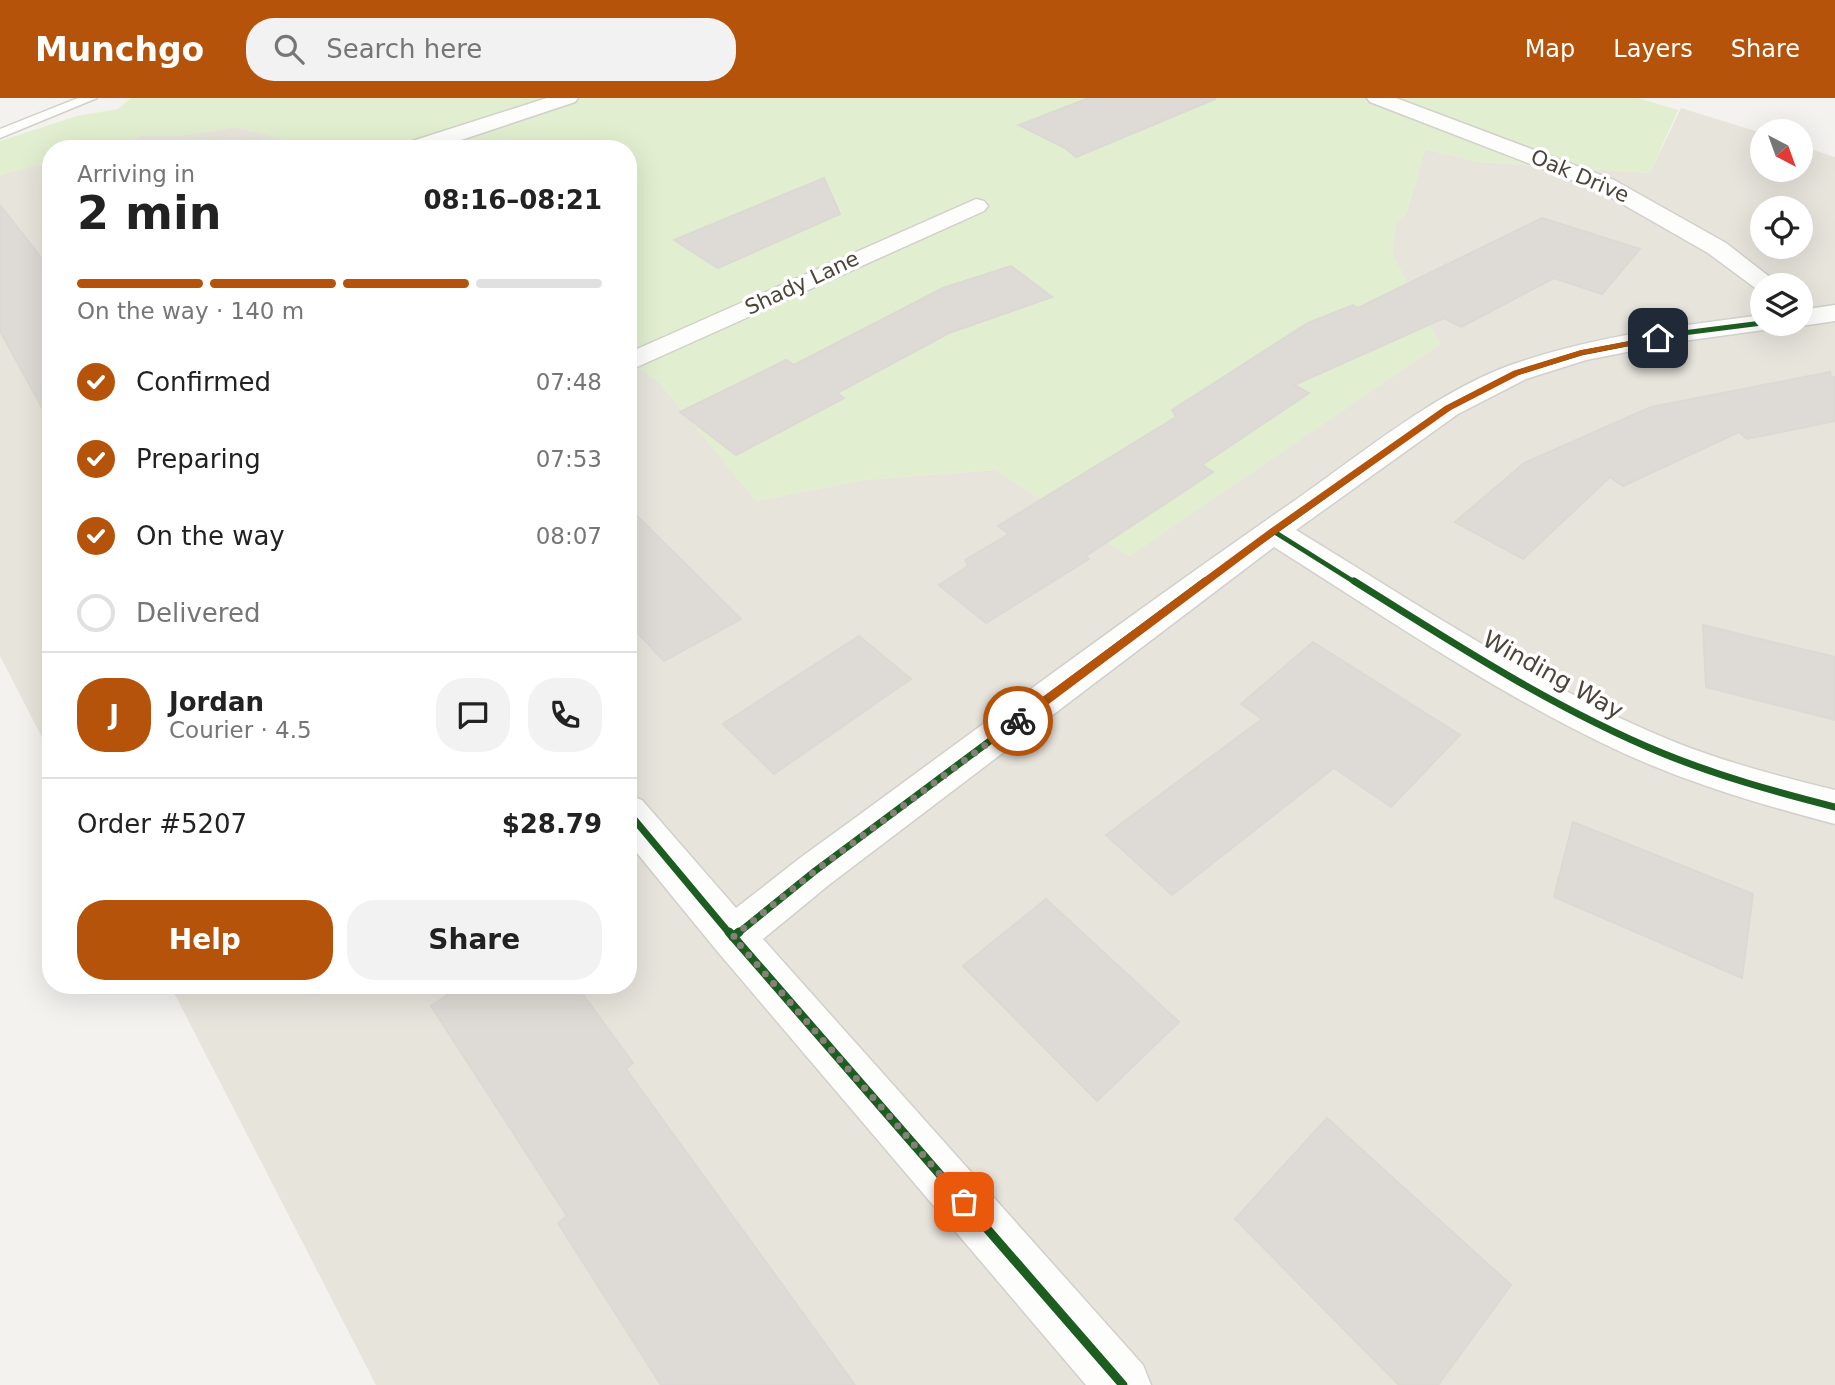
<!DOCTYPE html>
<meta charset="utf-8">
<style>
:root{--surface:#fff;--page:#f2f2f2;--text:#222;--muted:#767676;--line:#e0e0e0;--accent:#b45309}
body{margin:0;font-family:"DejaVu Sans",sans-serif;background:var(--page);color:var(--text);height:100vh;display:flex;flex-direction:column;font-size:26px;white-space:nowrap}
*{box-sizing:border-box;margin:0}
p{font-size:23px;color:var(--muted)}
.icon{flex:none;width:38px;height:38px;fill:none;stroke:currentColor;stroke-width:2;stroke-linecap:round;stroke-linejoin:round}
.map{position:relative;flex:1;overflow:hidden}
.drawer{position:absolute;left:42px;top:42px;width:595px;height:854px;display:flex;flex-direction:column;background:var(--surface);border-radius:28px;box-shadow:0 7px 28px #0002}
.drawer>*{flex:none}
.needle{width:46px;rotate:139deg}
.fabs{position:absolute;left:1750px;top:21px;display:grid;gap:14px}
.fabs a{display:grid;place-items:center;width:63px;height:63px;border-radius:50%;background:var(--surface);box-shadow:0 7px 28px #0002;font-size:35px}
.pin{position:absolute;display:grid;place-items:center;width:60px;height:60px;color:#fff;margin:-30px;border-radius:14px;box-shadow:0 4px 10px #0006}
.courier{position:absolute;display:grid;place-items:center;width:70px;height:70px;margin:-35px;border:5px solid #b45309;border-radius:50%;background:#fff;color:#222;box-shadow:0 2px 9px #0007}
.summary em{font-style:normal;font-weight:700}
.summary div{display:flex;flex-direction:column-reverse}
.summary{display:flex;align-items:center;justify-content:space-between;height:119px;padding:0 35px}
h1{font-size:46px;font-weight:700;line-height:52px}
.bar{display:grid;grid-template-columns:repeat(4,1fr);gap:10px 7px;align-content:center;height:84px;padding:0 35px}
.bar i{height:9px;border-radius:5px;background:var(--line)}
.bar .current{background:var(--accent)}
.bar p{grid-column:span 4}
.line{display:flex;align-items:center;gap:18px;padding:0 35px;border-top:2px solid var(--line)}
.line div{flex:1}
.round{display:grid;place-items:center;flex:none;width:74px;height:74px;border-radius:28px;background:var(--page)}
ol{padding:0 35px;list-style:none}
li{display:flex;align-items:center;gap:21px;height:77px}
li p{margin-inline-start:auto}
li .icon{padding:7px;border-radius:50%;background:var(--accent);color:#fff;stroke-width:4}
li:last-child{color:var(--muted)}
li i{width:38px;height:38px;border:4px solid var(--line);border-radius:50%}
.cta{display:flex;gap:14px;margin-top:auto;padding:14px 35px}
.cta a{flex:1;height:80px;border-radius:28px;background:var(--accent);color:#fff;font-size:28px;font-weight:700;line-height:80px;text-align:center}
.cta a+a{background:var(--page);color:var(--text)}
header{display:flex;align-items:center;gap:42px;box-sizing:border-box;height:98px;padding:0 35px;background:var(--accent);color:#fff}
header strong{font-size:33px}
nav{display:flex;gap:38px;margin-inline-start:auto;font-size:24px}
.search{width:490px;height:63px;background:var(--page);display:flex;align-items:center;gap:18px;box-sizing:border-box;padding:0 24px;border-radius:28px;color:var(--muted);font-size:26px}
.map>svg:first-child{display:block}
.residential{fill:#e7e4dc;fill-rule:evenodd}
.green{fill:#e1eecf}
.building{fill:#dedbd6;stroke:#dcd9d4;stroke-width:2}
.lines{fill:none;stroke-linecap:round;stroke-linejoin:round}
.service-casing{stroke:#d2d0cb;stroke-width:3}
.minor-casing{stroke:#d2d0cb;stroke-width:3}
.service{fill:#fdfdfc;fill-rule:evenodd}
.minor{fill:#fdfdfc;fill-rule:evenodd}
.cycleway-far2-casing{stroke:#fff;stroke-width:9}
.cycleway-far1-casing{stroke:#fff;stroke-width:11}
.cycleway-casing{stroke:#fff;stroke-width:13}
.cycleway-far2{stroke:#1b5e20;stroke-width:5}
.cycleway-far1{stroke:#1b5e20;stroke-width:7}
.cycleway{stroke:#1b5e20;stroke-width:9}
.route{fill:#b45309}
.done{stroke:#868178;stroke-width:7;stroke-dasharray:0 12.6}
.labels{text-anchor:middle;stroke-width:7;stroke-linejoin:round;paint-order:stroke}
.far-street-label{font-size:21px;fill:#4b4439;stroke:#fff}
.street-label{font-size:24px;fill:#4b4439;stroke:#fff}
</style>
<header>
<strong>Munchgo</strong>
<div class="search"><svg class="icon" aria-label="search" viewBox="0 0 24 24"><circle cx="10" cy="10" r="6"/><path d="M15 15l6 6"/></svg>Search here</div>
<nav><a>Map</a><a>Layers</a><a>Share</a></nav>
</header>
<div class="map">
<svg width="1835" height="1287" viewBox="0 0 1835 1287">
<rect width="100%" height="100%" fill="#f4f2ee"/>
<path class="residential" d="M 1681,10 L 1762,35 L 1762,72 L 1801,72 L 1801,48 L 1835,59 L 1835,1287 L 376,1287 L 170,887 L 628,887 L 628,262 L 660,285 L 756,403 L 863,382 L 996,372 L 1129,458 L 1440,246 L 1392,156 L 1396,124 L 1406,116 L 1425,51 L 1479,64 L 1650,75 ZM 1762,110 L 1801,110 L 1801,149 L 1762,149 ZM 1762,187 L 1801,187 L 1801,226 L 1762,226 Z
M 236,29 L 322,51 L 95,51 L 141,38 L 179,38 Z
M 51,63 L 51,657 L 0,558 L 0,77 Z"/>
<path class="green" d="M 131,0 L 1638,0 L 1678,12 L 1650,75 L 1479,64 L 1425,51 L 1406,116 L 1396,125 L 1392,155 L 1440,246 L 1129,458 L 996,372 L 863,382 L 756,403 L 660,285 L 628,262 L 628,51 L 322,51 L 236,29 L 179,38 L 141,38 L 95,51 L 51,51 L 51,63 L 0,77 L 0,43 L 77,18 L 118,11 Z"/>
<path class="building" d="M 1089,0 L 1215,0 L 1215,1 L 1076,59 L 1065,50 L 1019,27 Z
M 824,80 L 840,116 L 718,170 L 674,142 Z
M 0,107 L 51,172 L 51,326 L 0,233 Z
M 1542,120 L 1640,151 L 1602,196 L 1554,180 L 1461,229 L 1444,220 L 1294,287 L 1309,295 L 1202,367 L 1213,374 L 1086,458 L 1089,461 L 986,525 L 939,487 L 968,468 L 965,462 L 1009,436 L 998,428 L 1176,319 L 1172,312 L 1308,225 L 1353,207 L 1358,210 Z
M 1011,168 L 1052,199 L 949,235 L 837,295 L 844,300 L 736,357 L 680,314 L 786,262 L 794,267 L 943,190 Z
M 1830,274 L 1831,279 L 1835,279 L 1835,323 L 1747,341 L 1739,334 L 1623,388 L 1610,379 L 1523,461 L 1455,424 L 1524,365 L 1651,309 Z
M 628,409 L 741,521 L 664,563 L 628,525 Z
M 1703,527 L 1835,559 L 1835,622 L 1706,589 Z
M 859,538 L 911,581 L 774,676 L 723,626 Z
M 1313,544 L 1460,637 L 1391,709 L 1334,670 L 1172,797 L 1106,737 L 1262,621 L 1241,606 Z
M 1573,724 L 1753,796 L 1742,880 L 1554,799 Z
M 1046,801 L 1179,924 L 1097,1003 L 963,868 Z
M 462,887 L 576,887 L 633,965 L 626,971 L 855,1287 L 661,1287 L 558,1125 L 567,1118 L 431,908 Z
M 1327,1020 L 1511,1187 L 1438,1287 L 1399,1287 L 1235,1121 Z"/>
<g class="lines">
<g class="service-casing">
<path id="service" d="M 78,0 L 97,0 L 0,40 L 0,31 Z"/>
</g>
<g class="minor-casing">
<path id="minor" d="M 547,0 L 578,0 L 575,4 L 434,51 L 400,51 L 403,46 Z
M 1367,0 L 1396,0 L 1614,82 L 1726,145 L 1780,187 L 1762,187 L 1762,194 L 1758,192 L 1708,155 L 1598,92 L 1370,4 Z
M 976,101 L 984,103 L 988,108 L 984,113 L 628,273 L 628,255 Z
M 1835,207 L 1835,223 L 1801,228 L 1792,226 L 1801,226 L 1801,212 Z
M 1762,217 L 1762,226 L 1775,226 L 1771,231 L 1683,243 L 1586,262 L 1526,281 L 1458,316 L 1296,432 C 1419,507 1543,591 1677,645 C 1728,665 1782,679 1835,692 L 1835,726 C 1763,707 1691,686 1623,655 C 1500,598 1388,521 1274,449 L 830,786 L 763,841 L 1143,1267 L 1151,1287 L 1086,1287 L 717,853 L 628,744 L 628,697 L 642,702 L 736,810 L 800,760 C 964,641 1127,518 1294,403 C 1358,358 1435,295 1508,268 C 1589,239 1677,228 1762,217 Z"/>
</g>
<use href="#service" class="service"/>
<use href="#minor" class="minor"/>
<g class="cycleway-far2-casing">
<path id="cycleway-far2" d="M 1273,433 L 1356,485
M 1203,485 L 1448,310 L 1516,275 L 1581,255 L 1683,235 L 1762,225"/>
</g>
<g class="cycleway-far1-casing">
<path id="cycleway-far1" d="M 1354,483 C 1453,545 1553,610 1662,655 C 1718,678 1776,694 1835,709
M 628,714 L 730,836
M 737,836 L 815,773 L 1205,483"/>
</g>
<g class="cycleway-casing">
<path id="cycleway" d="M 729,834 L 1123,1287
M 733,839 L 739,834"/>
</g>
<use href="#cycleway-far2" class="cycleway-far2"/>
<use href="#cycleway-far1" class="cycleway-far1"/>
<use href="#cycleway" class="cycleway"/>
</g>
<path class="route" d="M 1658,238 L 1660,242 L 1582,257 L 1519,277 L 1451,312 L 1277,435 L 1022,626 L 1014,626 L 1014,620 L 1270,431 L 1445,308 L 1513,273 L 1581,252 Z"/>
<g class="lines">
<path class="done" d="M 964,1104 L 733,839 L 815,773 L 1018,623"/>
</g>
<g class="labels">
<g class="far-street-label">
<text transform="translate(1580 78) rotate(23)" y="7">Oak Drive</text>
<text transform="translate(802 185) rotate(-25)" y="7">Shady Lane</text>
</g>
<g class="street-label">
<text transform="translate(1553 577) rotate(29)" y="8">Winding Way</text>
</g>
</g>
</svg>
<div class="fabs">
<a><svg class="needle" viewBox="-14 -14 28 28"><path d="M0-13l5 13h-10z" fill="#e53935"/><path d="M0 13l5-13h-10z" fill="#767676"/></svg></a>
<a><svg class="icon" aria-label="locate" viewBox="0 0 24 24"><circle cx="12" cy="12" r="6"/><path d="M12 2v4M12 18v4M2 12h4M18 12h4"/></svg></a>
<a><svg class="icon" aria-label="layers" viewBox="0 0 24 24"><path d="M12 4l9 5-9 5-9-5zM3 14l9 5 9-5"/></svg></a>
</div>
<div class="pin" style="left:964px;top:1104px;background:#ea580c"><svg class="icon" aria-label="bag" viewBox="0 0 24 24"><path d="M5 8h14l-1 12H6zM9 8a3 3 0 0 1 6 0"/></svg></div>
<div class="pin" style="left:1658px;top:240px;background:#1f2937"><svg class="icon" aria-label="home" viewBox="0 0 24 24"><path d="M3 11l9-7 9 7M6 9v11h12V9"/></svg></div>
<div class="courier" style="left:1018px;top:623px"><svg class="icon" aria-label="bike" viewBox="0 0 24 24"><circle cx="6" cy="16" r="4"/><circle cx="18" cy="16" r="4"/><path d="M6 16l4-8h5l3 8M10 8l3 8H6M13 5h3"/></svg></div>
<section class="drawer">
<div class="summary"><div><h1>2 min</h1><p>Arriving in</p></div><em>08:16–08:21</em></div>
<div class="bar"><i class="current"></i><i class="current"></i><i class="current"></i><i></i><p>On the way · 140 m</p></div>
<ol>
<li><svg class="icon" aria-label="check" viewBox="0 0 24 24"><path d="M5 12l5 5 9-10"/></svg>Confirmed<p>07:48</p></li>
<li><svg class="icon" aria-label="check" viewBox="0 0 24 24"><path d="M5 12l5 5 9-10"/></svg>Preparing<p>07:53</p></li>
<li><svg class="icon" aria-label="check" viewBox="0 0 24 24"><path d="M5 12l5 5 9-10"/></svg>On the way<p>08:07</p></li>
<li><i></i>Delivered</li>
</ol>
<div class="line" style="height:126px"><b class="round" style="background:var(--accent);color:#fff">J</b><div><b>Jordan</b><p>Courier · 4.5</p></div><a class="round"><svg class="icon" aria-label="chat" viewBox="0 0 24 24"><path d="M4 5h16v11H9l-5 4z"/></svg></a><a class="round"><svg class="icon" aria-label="phone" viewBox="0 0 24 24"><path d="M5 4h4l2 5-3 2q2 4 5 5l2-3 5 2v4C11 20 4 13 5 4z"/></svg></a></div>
<div class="line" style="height:91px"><div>Order #5207</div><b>$28.79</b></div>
<div class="cta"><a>Help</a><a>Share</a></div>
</section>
</div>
